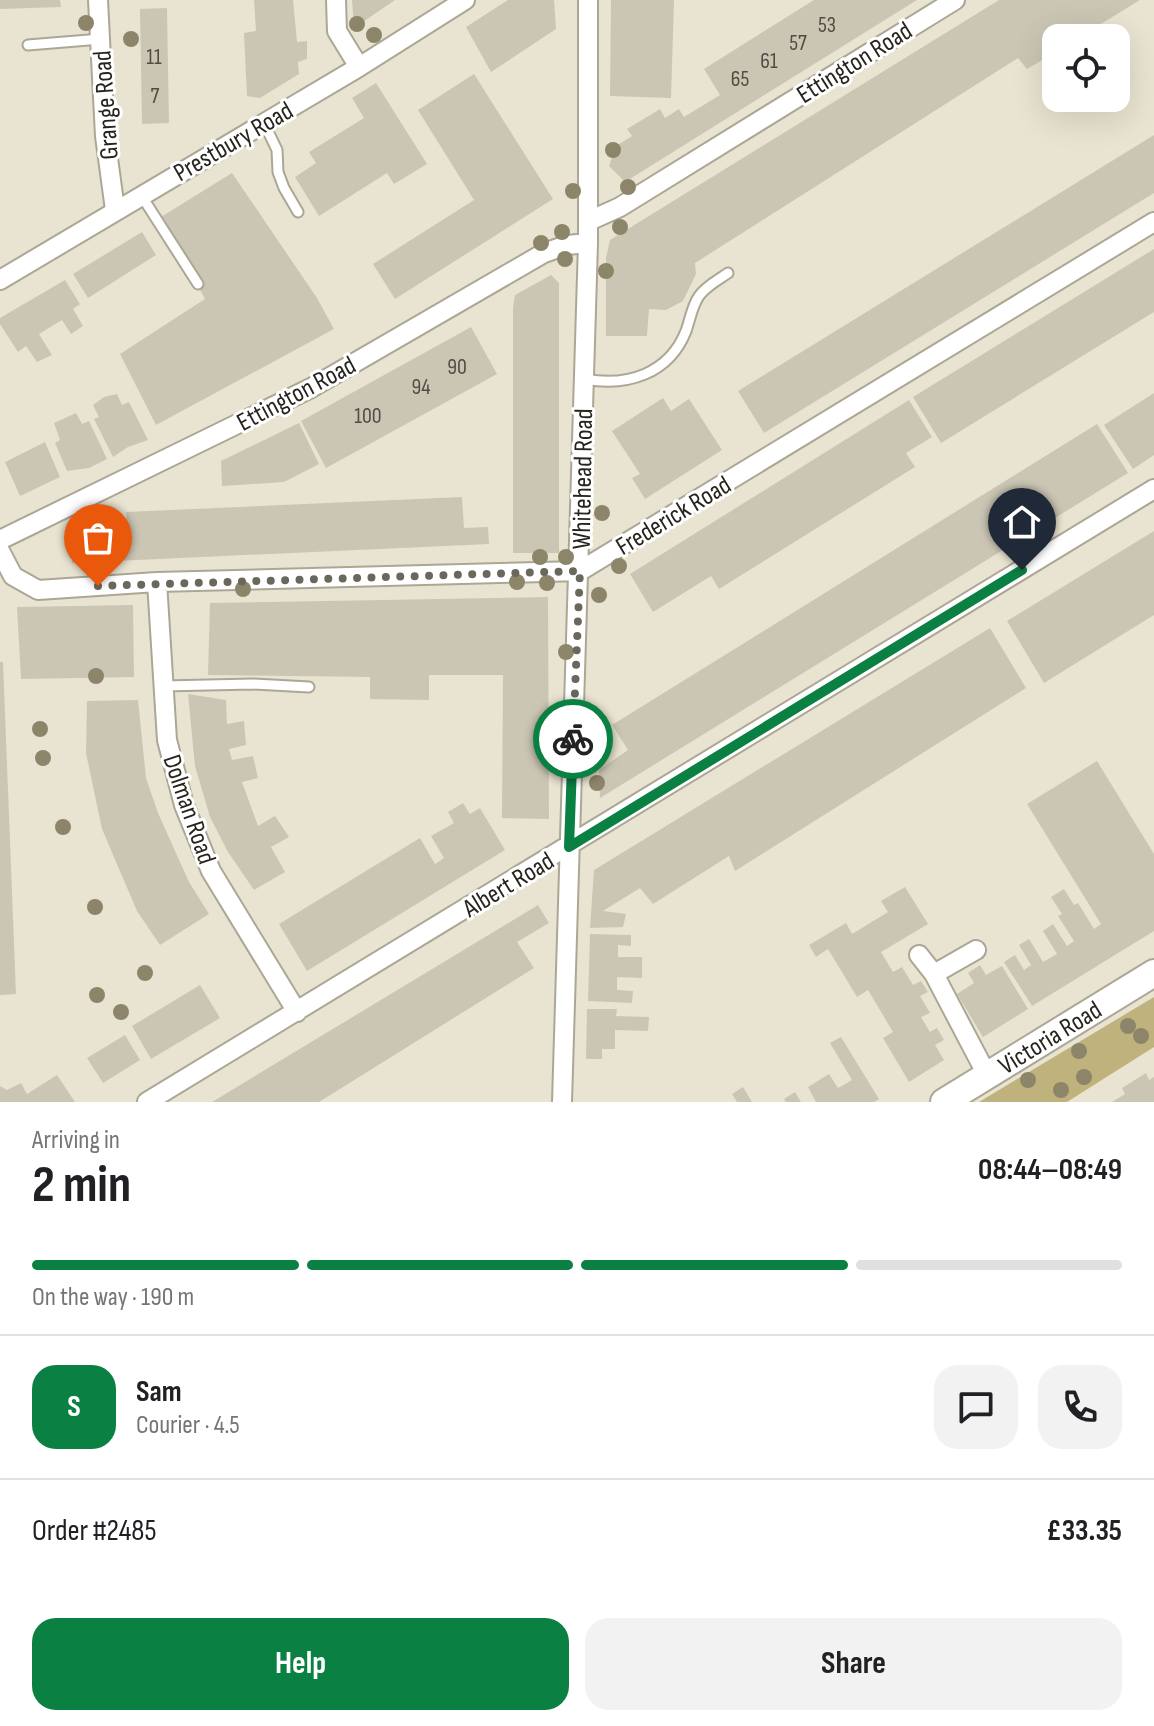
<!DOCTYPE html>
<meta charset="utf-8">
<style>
:root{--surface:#fff;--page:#f2f2f2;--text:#202124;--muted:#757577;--line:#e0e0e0;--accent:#0b8043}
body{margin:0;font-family:"Sofia Sans Condensed",sans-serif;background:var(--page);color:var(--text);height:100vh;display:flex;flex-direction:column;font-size:30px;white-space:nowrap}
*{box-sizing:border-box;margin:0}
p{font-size:26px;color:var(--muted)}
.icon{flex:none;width:44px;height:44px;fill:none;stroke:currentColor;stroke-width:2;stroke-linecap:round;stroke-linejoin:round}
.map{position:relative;height:1102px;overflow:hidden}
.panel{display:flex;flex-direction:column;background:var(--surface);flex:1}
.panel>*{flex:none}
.tools{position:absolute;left:1042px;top:24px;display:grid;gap:16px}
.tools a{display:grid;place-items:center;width:88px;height:88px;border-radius:16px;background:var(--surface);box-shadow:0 8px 32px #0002;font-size:40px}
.pin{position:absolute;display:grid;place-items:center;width:68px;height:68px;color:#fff;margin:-82px -34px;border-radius:50% 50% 50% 0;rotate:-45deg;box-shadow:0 0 8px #0007}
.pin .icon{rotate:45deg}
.courier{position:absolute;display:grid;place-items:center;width:80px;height:80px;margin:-40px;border:6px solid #0b8043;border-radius:50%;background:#fff;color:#222;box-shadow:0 2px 10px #0007}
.summary em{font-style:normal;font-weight:700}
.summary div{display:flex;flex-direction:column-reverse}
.summary{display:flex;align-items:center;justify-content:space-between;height:136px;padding:0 32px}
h1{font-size:52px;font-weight:700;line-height:60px}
.bar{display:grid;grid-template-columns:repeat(4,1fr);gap:12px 8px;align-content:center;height:96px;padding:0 32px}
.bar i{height:10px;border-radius:6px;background:var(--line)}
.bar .active{background:var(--accent)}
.bar p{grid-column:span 4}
.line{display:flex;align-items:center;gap:20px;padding:0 32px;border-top:2px solid var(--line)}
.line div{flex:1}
.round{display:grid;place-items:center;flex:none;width:84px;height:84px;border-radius:24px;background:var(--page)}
.action{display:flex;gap:16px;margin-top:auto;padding:16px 32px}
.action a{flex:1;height:92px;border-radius:24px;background:var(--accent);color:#fff;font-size:32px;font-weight:700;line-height:92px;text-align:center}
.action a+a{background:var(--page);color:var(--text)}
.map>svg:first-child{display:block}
.green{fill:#bfb27c}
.building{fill:#cbc6b4}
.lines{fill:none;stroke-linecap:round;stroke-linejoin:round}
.lane-casing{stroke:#aca795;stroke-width:13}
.street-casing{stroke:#aca795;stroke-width:22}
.secondary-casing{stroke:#aca795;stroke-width:30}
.lane{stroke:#fff;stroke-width:9}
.street{stroke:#fff;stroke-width:18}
.secondary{stroke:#fff;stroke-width:26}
.tree{fill:#8c856a}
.done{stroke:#6a675c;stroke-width:8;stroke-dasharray:0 14.4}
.route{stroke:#0b8043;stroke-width:10}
.labels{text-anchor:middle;stroke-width:6;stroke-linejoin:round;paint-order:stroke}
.number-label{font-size:22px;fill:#4f4c43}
.street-label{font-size:26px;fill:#26241d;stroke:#fff}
</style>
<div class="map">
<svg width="1154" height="1102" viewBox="0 0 1154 1102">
<rect width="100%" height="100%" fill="#e9e4d1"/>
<path class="green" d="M 1154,997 L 1154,1047 L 1067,1102 L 979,1102 Z"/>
<path class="building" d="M 0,0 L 60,0 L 61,7 L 0,9 Z
M 254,0 L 293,0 L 297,42 L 307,41 L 307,59 L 298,62 L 299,74 L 260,98 L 247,96 L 244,33 L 256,31 Z
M 352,0 L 395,0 L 354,28 Z
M 508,0 L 554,0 L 556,29 L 491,72 L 466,27 Z
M 611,0 L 674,0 L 671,98 L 610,96 Z
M 814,0 L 917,0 L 625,182 L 609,166 L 616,146 L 632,136 L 627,129 L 660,109 L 665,118 L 679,109 L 684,117 L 720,95 L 704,69 Z
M 999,0 L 1140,0 L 1078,38 L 1056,38 L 1056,52 L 1027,69 L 1018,58 L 695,263 L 696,274 L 683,301 L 666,310 L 649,309 L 647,336 L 606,336 L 606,258 L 610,240 Z
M 167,8 L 169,123 L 142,124 L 140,9 Z
M 474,74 L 553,199 L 395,299 L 373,264 L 474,200 L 418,110 Z
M 376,83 L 427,164 L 394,184 L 387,173 L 319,216 L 295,177 L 316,163 L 309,152 L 364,118 L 352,98 Z
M 1154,135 L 1154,193 L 764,433 L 738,391 Z
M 232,173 L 317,298 L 334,329 L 156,425 L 120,354 L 205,299 L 161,217 Z
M 142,232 L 156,255 L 88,298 L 73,274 Z
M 1154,249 L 1154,312 L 941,443 L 913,397 Z
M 551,275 L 559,283 L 559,553 L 513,553 L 513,307 L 515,295 Z
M 65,280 L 80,304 L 73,309 L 83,326 L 71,334 L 62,320 L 39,334 L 52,355 L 37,362 L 26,346 L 18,352 L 0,324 L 0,318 Z
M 471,327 L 497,374 L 326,468 L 301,421 Z
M 1154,393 L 1154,455 L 1133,469 L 1104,425 Z
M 117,394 L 122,405 L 129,402 L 148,440 L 128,447 L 113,457 L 94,419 L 99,417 L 93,405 L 104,397 Z
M 663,398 L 671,411 L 689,399 L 722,450 L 645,499 L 632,478 L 640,474 L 612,431 Z
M 909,400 L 932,437 L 906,453 L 915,467 L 719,589 L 711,576 L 653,612 L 630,574 Z
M 76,413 L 82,424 L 89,421 L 107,459 L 89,468 L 67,471 L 55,443 L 60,440 L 54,423 Z
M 299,423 L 319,464 L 284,482 L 222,486 L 221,461 Z
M 1097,424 L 1128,473 L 600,798 L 599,770 L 628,750 L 612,725 Z
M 45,442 L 60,477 L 20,496 L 5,462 Z
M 462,497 L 464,528 L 488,527 L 489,544 L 72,563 L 70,527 L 127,525 L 126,512 Z
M 1154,531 L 1154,615 L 1044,683 L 1007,621 Z
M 548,597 L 549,819 L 502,818 L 503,675 L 429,675 L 429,700 L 370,699 L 370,677 L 208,675 L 210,603 Z
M 133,605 L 134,677 L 21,679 L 17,607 Z
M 990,628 L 1026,688 L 735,871 L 729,856 L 653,904 L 640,888 L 603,911 L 626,914 L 623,927 L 590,928 L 594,870 Z
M 0,662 L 3,662 L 16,994 L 0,995 Z
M 188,694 L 226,700 L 227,724 L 244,721 L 246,745 L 229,749 L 232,760 L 253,756 L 258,778 L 242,782 L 258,826 L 275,816 L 289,837 L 271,847 L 285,872 L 254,890 L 228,852 L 210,817 L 195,766 Z
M 138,700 L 146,778 L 158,813 L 189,882 L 209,914 L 160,945 L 137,911 L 102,829 L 86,753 L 87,701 Z
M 1097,761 L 1154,854 L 1154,931 L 1032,1006 L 1004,962 L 1015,955 L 1024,970 L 1031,965 L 1019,945 L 1029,939 L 1043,962 L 1057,954 L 1043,931 L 1053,924 L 1067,946 L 1074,941 L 1058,916 L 1062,914 L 1051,897 L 1064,889 L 1074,905 L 1078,903 L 1094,929 L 1101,924 L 1027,804 Z
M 463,803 L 470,814 L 480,808 L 505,850 L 307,971 L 279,924 L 420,838 L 435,864 L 444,858 L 431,836 L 454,823 L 448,812 Z
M 905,887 L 928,924 L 881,952 L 893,972 L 902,967 L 913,985 L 921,981 L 928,992 L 920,996 L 930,1013 L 921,1017 L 930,1032 L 937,1028 L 944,1040 L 935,1045 L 944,1060 L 909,1082 L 883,1038 L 893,1032 L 868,990 L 857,997 L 828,949 L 816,957 L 809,945 L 846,923 L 852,934 L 888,912 L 881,901 Z
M 538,905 L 549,923 L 517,942 L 534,968 L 319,1102 L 212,1102 Z
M 590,934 L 631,935 L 631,946 L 618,945 L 618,957 L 642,957 L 642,978 L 617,977 L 617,990 L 633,991 L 632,1003 L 588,1001 Z
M 980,965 L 986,975 L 1002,966 L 1028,1009 L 983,1037 L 957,994 L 974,983 L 968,973 Z
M 200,985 L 220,1018 L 151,1059 L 132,1026 Z
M 587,1009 L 617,1009 L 616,1016 L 649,1017 L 648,1031 L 615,1030 L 615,1049 L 602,1049 L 602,1059 L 586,1059 Z
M 125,1035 L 140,1060 L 103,1083 L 87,1058 Z
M 841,1037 L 879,1099 L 874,1102 L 816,1102 L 808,1087 L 829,1074 L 838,1088 L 852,1080 L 830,1043 Z
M 1146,1073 L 1149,1080 L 1154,1077 L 1154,1102 L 1112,1102 L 1125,1094 L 1122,1088 Z
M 57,1075 L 75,1102 L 0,1102 L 0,1086 L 7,1090 L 21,1083 L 27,1094 Z
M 743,1087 L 752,1102 L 737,1102 L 732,1094 Z
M 795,1092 L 801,1102 L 786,1102 L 784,1099 Z"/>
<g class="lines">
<g class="lane-casing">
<path id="lane" d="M 28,45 L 101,39
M 264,123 L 277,150 L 278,172 L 284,188 L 298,212
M 141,195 L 198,284
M 585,379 C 627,387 669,374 686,331 C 690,320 692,306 699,296 C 706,286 718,280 728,273
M 163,686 L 253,684 L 309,687"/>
</g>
<g class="street-casing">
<path id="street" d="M 98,0 L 105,136 L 115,210
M 336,0 L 337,31 L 359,67
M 589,221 L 620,207 L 955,0
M 0,280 L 359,67 L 465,0
M 0,540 L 311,388 L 544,253 L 567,245 L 588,243
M 0,551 L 13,576 L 38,590 L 157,582 L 580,571 L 1154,222
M 157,582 L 167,740 L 184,805 L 211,871 L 297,1012
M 919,955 L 934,974 L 987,1075
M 934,974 L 976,950
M 147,1102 L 1154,489
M 562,1102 L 588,243 L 588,0"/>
</g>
<g class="secondary-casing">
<g id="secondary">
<path id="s1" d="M 944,1102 L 1154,973"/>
</g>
</g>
<use href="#lane" class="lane"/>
<use href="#street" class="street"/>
<use href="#secondary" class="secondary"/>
</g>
<g class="tree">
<circle cx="86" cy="23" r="8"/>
<circle cx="357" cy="24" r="8"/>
<circle cx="374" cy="35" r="8"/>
<circle cx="131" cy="39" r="8"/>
<circle cx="613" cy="150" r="8"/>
<circle cx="628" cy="187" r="8"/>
<circle cx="573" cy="191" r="8"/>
<circle cx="620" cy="227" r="8"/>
<circle cx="562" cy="232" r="8"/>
<circle cx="541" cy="243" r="8"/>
<circle cx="565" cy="259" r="8"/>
<circle cx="606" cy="271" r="8"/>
<circle cx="602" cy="513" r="8"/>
<circle cx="540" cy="557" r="8"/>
<circle cx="566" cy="557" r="8"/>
<circle cx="619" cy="566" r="8"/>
<circle cx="517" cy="582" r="8"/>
<circle cx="547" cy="583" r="8"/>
<circle cx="243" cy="589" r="8"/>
<circle cx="599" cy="595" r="8"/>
<circle cx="566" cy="652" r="8"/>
<circle cx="96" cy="676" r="8"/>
<circle cx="40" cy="729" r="8"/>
<circle cx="43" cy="758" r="8"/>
<circle cx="597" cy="783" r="8"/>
<circle cx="63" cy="827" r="8"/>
<circle cx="95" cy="907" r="8"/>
<circle cx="145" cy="973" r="8"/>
<circle cx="97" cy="995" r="8"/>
<circle cx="121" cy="1012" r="8"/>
<circle cx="1128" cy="1026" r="8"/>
<circle cx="1141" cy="1036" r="8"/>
<circle cx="1079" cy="1051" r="8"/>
<circle cx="1084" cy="1077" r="8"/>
<circle cx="1028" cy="1080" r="8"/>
<circle cx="1061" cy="1090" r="8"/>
</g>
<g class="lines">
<path class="done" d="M 98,586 L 580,571 L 573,739"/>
<path class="route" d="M 573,739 L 569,847 L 1022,570"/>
</g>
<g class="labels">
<g class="number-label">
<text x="827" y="32">53</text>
<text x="798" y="50">57</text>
<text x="154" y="64">11</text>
<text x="769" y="68">61</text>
<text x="740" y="86">65</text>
<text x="155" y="103">7</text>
<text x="457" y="374">90</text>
<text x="421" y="394">94</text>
<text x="368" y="423">100</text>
</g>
<g class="street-label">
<text transform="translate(854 62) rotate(-32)" y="9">Ettington Road</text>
<text transform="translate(105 105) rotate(-94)" y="9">Grange Road</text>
<text transform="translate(233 141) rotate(-30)" y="9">Prestbury Road</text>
<text transform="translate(296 393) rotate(-28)" y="9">Ettington Road</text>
<text transform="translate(582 479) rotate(-89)" y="9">Whitehead Road</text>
<text transform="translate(673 515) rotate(-31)" y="9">Frederick Road</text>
<text transform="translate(190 809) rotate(71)" y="9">Dolman Road</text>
<text transform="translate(508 884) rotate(-31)" y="9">Albert Road</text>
<text dy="9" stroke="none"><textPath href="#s1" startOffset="124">Victoria Road</textPath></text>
</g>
</g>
</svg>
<div class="tools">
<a><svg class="icon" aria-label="locate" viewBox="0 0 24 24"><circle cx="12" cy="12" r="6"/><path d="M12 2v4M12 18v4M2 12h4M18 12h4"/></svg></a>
</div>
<div class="pin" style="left:98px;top:586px;background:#ea580c"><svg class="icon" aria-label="bag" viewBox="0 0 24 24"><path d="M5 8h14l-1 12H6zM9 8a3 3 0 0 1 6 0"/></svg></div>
<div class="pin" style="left:1022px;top:570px;background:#1f2937"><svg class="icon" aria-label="home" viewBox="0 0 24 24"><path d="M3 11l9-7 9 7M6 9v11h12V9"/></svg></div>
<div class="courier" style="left:573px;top:739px"><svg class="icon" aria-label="bike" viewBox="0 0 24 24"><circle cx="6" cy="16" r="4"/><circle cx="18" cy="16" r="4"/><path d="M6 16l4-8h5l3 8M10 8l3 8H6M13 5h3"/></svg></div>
</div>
<section class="panel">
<div class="summary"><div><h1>2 min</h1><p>Arriving in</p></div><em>08:44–08:49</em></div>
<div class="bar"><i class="active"></i><i class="active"></i><i class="active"></i><i></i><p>On the way · 190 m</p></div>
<div class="line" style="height:144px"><b class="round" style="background:var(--accent);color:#fff">S</b><div><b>Sam</b><p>Courier · 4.5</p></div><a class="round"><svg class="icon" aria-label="chat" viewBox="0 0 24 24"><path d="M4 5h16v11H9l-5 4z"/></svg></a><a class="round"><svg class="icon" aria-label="phone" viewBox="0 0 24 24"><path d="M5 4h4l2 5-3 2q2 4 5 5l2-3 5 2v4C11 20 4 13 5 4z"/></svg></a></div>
<div class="line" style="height:104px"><div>Order #2485</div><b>£33.35</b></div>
<div class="action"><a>Help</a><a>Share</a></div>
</section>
